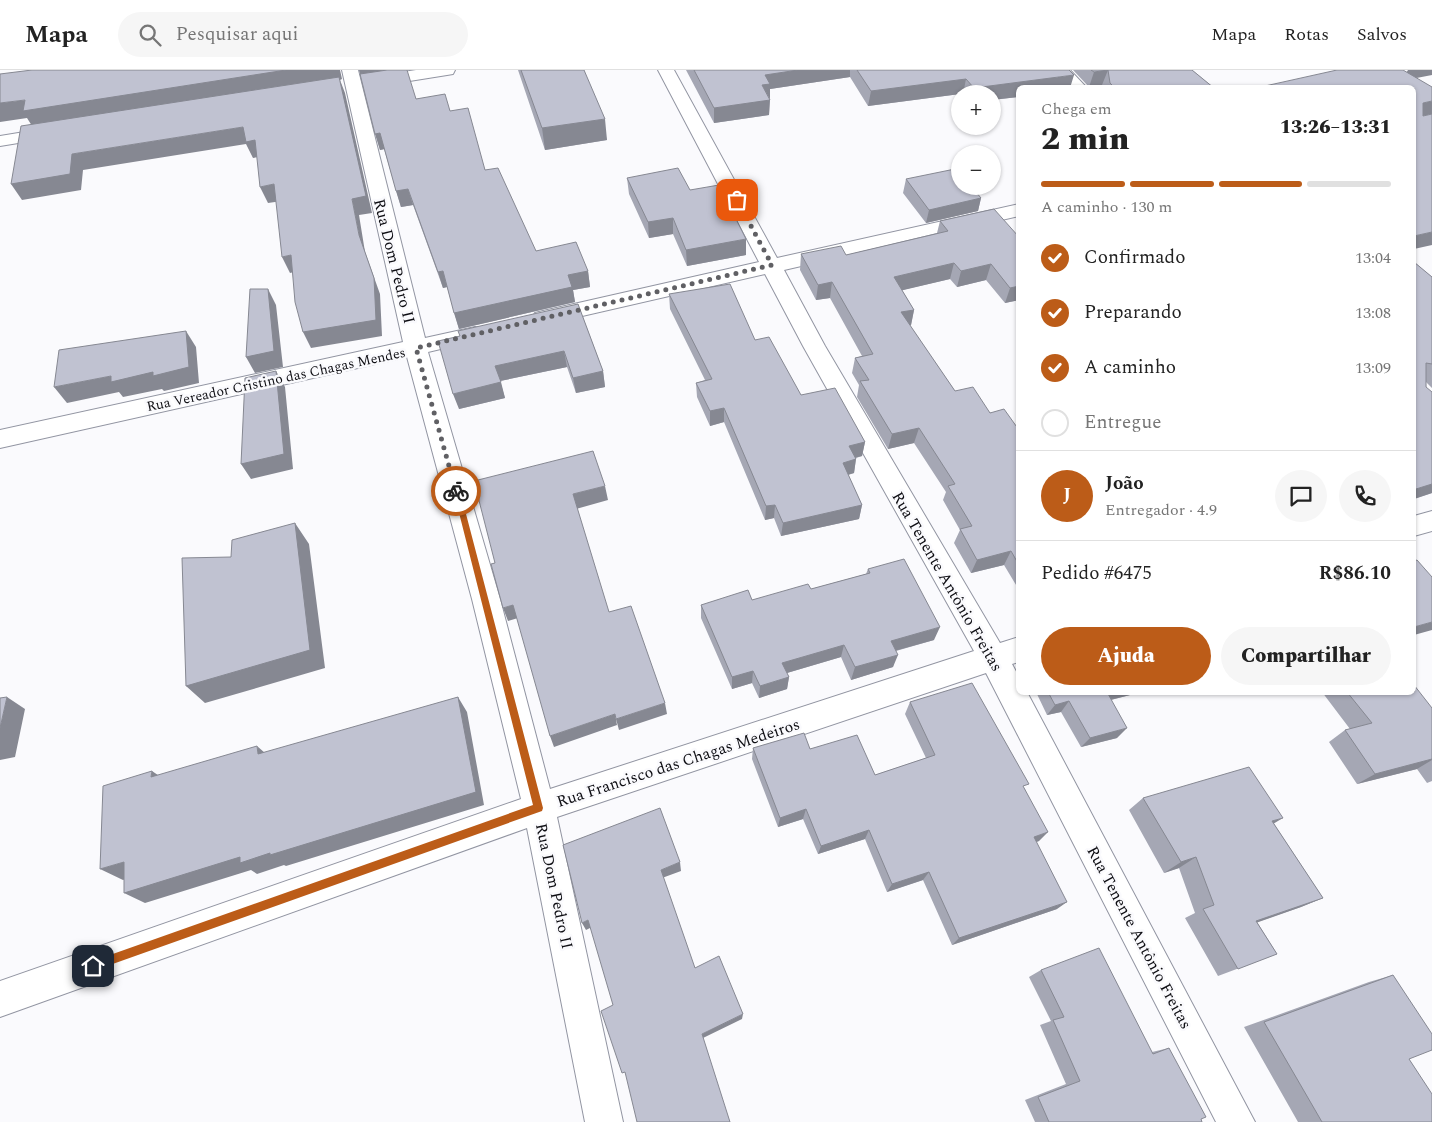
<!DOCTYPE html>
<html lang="pt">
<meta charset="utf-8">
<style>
:root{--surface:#fff;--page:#f6f6f6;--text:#222;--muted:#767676;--line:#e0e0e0;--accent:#bc5c18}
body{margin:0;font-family:Spectral,serif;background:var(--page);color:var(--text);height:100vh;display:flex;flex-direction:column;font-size:19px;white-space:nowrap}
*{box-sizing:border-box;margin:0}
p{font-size:16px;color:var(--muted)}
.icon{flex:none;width:28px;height:28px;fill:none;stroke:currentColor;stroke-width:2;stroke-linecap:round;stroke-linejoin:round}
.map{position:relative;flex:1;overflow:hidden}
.sheet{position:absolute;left:1016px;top:15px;width:400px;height:610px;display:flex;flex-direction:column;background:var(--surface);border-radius:8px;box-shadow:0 1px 4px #0004}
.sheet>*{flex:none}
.buttons{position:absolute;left:951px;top:15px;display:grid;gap:10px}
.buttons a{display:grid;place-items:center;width:50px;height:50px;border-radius:50%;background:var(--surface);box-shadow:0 1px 4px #0004;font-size:25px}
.pin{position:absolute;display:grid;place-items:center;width:42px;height:42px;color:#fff;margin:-21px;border-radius:10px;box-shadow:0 2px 8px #0006}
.courier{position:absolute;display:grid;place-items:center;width:50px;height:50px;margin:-25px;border:4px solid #bc5c18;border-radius:50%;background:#fff;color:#222;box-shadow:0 1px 6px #0007}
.summary em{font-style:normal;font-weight:800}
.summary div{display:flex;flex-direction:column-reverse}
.summary{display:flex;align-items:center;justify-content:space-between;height:85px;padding:0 25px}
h1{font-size:32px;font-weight:800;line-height:38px}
.bar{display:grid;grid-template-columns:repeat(4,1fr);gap:8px 5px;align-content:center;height:60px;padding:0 25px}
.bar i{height:6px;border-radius:4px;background:var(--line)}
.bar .current{background:var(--accent)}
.bar p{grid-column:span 4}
.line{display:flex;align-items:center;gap:12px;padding:0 25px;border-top:1px solid var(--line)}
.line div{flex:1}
.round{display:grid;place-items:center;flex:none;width:52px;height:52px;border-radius:26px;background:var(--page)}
ol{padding:0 25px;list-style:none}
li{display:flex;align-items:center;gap:15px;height:55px}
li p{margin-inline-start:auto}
li .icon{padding:5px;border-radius:50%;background:var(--accent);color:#fff;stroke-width:4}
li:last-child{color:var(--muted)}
li i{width:28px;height:28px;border:2px solid var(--line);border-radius:50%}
.action{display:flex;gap:10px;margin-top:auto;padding:10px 25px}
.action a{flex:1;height:58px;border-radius:30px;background:var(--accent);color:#fff;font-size:20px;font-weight:800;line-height:58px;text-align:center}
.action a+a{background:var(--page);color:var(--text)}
header{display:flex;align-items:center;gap:30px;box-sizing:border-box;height:70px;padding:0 25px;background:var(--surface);border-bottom:1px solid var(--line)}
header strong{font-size:24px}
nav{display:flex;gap:28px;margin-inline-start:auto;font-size:18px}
.search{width:350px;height:45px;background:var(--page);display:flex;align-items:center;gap:12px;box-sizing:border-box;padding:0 18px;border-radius:28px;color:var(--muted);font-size:19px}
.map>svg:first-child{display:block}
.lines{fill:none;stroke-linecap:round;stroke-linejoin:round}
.minor-casing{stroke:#9295a2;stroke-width:2}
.minor{fill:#fff;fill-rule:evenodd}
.wall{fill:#a5a7b4}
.shaded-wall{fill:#868892}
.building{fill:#c0c2d1;stroke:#868892}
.route{fill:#bc5c18}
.done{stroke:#606064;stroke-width:5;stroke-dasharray:0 9}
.labels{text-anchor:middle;stroke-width:5;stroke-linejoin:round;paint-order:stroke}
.far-street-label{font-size:14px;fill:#0d0d12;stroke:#fafafd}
.street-label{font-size:16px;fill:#0d0d12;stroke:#fafafd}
</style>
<header>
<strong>Mapa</strong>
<div class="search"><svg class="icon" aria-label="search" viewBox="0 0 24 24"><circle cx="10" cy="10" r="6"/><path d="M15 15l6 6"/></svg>Pesquisar aqui</div>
<nav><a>Mapa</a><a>Rotas</a><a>Salvos</a></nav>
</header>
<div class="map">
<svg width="1432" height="1052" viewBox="0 0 1432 1052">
<rect width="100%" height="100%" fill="#fafafd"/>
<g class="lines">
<g class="minor-casing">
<path id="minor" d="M 342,0 L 358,0 L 425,268 L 475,257 L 483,259 L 486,264 L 483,269 L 428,282 L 500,529 L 550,719 L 974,581 L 803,276 L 765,204 L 543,255 L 535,253 L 532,248 L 535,243 L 543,241 L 759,192 L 658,0 L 674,0 L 777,188 L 1019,134 L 1019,146 L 784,200 L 825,276 L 1000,573 L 1019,567 L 1019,592 L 1012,594 L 1019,607 L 1019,622 L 1027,622 L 1255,1052 L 1216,1052 L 986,603 L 557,747 L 623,1052 L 585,1052 L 527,758 L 0,947 L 0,911 L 521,729 L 472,529 L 407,287 L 0,378 L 0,360 L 403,272 Z
M 416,0 L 455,0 L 453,4 L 447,5 L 372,17 L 366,16 L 364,12 L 366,8 L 372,7 Z
M 1053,0 L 1070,0 L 1087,18 L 1069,18 Z
M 55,57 L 61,58 L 64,62 L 61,66 L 0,76 L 0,66 Z
M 1432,441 L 1432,461 L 1414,466 L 1414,446 Z"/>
</g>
<use href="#minor" class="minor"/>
</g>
<path class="wall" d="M 359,0 L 416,29 L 450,41 L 485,100 L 536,181 L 588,201 L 590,217 L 573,220 L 575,232 L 459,259 L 447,217 L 443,218 L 413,135 L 401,137 L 384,79 L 380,80 Z
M 518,0 L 584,0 L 607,70 L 545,80 Z
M 686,0 L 1069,0 L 1019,27 L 992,30 L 992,24 L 960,24 L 868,36 L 850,7 L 770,19 L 769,45 L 714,53 Z
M 1073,0 L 1192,0 L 1214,18 L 1103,18 L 1102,15 L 1089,17 Z
M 627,108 L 690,120 L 746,185 L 687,196 L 673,164 L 649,168 L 629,124 Z
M 906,109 L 981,128 L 978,141 L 926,153 L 903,123 Z
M 940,151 L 1019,167 L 1019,230 L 1005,233 L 986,210 L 957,217 L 950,209 L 902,220 L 914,240 L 911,255 L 910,256 L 955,321 L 1019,360 L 1019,520 L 1004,495 L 971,503 L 954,473 L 960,460 L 943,430 L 946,422 L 914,373 L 888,379 L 857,327 L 859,315 L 852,303 L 855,288 L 862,286 L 830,228 L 816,230 L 800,200 L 801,184 L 846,185 L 937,163 Z
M 1414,192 L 1432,207 L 1432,318 L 1426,312 L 1432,423 L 1414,429 Z
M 669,224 L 755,270 L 801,325 L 865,372 L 862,386 L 856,388 L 854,403 L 848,405 L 862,435 L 859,449 L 781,466 L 774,448 L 765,450 L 724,352 L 710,356 L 697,327 L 696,313 L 705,310 L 670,239 Z
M 578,234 L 603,301 L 605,317 L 576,323 L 567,297 L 500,311 L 505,328 L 459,339 L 460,266 Z
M 868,499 L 934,570 L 896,581 L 893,597 L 851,610 L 841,587 L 787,603 L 789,607 L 787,619 L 759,628 L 752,613 L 732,619 L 701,548 L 701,535 L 752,530 L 811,519 L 866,504 Z
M 1036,622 L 1132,622 L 1130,625 L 1111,630 L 1117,668 L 1081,677 L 1061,642 L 1047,645 Z
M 1322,622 L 1414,622 L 1432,638 L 1432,711 L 1427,713 L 1417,699 L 1357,714 L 1329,672 L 1345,660 L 1350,659 Z
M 910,632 L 1025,719 L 1039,771 L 1036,772 L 1057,839 L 952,875 L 923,810 L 887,822 L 865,769 L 818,784 L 803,749 L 778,757 L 752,689 L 753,678 L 810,679 L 875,705 L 926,688 L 905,644 Z
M 1143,728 L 1274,754 L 1323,828 L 1301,837 L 1257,852 L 1277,884 L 1218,906 L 1185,848 L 1195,843 L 1179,798 L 1164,803 L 1129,740 Z
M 1041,900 L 1152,982 L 1169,978 L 1202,1052 L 1035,1052 L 1025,1030 L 1066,1014 L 1040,955 L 1051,951 L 1029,907 Z
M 1393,905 L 1409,989 L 1432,1052 L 1298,1052 L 1244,957 L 1369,912 Z"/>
<path class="shaded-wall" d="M 286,0 L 340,0 L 342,9 L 340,10 L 345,23 L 372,143 L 359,145 L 365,182 L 380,224 L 382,266 L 311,278 L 303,262 L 359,165 L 352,129 L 340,10 L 34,59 L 27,48 L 0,52 L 0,33 Z
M 359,0 L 403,0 L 361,7 Z
M 798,0 L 850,0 L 850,7 L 770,19 L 770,29 L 762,15 L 765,5 Z
M 1108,0 L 1102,15 L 1089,17 L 1094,2 Z
M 1408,0 L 1432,0 L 1432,5 L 1401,11 Z
M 1074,5 L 1070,18 L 1019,18 L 1019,27 L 992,30 L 992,24 L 973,24 L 974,18 Z
M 966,9 L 963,24 L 960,24 L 868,36 L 871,21 Z
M 770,30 L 769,45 L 714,53 L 714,38 Z
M 1432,31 L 1432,44 L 1414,48 L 1423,33 Z
M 605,49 L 607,70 L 545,80 L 542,58 Z
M 243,57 L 255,70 L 263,86 L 253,88 L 246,74 L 83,100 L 81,120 L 22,130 L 11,114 L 72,84 Z
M 380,63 L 385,79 L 380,80 L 375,64 Z
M 274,114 L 282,131 L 268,133 L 260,117 Z
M 408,119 L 413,135 L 401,137 L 396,121 Z
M 981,128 L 978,141 L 926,153 L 929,140 Z
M 673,148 L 673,164 L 649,168 L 648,152 Z
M 1432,162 L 1432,175 L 1414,179 L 1414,166 Z
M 746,169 L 746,185 L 687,196 L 686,180 Z
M 291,185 L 298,201 L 290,203 L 282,187 Z
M 954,193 L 950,209 L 891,223 L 894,207 Z
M 991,194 L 986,210 L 957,217 L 961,201 Z
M 443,201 L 447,217 L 443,218 L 438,202 Z
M 588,201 L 590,217 L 573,220 L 575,232 L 459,259 L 454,243 L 568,205 Z
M 832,212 L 830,228 L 816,230 L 818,215 Z
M 1019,216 L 1019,230 L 1005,233 L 1010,218 Z
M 268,219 L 276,235 L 283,297 L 255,303 L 246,287 Z
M 914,240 L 911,255 L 897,258 L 901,242 Z
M 186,261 L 196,277 L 199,313 L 164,321 L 162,319 L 123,327 L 119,322 L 67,333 L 54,317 L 111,306 Z
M 564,281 L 567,297 L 500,311 L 495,296 Z
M 276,301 L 285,317 L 293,399 L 251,409 L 241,394 Z
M 603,301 L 605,317 L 576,323 L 573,308 Z
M 501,312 L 505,328 L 459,339 L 453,324 Z
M 724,338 L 724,352 L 710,356 L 710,341 Z
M 919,358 L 914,373 L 888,379 L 892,364 Z
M 865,372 L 862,386 L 846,390 L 849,376 Z
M 856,389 L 854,403 L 840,407 L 843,393 Z
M 1432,414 L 1432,423 L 1414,429 L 1414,422 L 1416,419 Z
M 605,416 L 608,430 L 576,439 L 573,424 Z
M 775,435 L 774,448 L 765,450 L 766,436 Z
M 862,435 L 859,449 L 781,466 L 783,453 Z
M 295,453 L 309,474 L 325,598 L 205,633 L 186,616 Z
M 1011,481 L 1004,495 L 971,503 L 977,490 Z
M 513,535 L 518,548 L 508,551 L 503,538 Z
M 1432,552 L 1432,560 L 1414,565 L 1414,557 Z
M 940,557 L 934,570 L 887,583 L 891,571 Z
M 844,575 L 841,587 L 780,605 L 782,593 Z
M 898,585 L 893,597 L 851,610 L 855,597 Z
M 753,601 L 752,613 L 732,619 L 732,607 Z
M 789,607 L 787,619 L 759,628 L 760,616 Z
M 1107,622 L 1132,622 L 1130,625 L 1098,633 Z
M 7,627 L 25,639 L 15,687 L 0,690 L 0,658 Z
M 458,627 L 467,642 L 484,735 L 286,796 L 284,795 L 257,804 L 251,800 L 145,833 L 124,823 Z
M 1069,631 L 1061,642 L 1047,645 L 1055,635 Z
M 665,633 L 667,644 L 619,660 L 616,649 Z
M 615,644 L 617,655 L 554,677 L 550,666 Z
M 1127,658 L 1117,668 L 1081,677 L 1090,668 Z
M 257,676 L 273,690 L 258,684 Z
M 1432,689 L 1432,690 L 1417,699 L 1357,714 L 1375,704 Z
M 152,701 L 171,714 L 151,707 Z
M 806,739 L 803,749 L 778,757 L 780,748 Z
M 1283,748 L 1263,760 L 1272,751 Z
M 869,760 L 865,769 L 818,784 L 821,776 Z
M 1048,762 L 1039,771 L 1025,776 L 1034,767 Z
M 1196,787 L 1179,798 L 1164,803 L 1181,792 Z
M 124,792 L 145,803 L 123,810 L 100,799 Z
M 680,792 L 681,801 L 662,808 L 661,800 Z
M 929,802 L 923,810 L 887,822 L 892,814 Z
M 1323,828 L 1301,837 L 1236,860 L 1256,851 Z
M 1067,832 L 1057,839 L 952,875 L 959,868 Z
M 588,850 L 592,857 L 586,860 L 582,853 Z
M 743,944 L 742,949 L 703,968 L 702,964 Z"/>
<path class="building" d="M 32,0 L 286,0 L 23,41 L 25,30 L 0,33 L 0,4 Z
M 387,0 L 407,0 L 416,29 L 445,24 L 450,41 L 468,38 L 485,100 L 498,98 L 536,181 L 576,172 L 588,201 L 568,205 L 572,217 L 454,243 L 443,201 L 438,202 L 408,119 L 396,121 L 380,63 L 375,64 L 360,4 Z
M 521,0 L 584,0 L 605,49 L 542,58 Z
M 694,0 L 798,0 L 765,5 L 770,14 L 762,15 L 770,30 L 714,38 Z
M 857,0 L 1069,0 L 1074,5 L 974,18 L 966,9 L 871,21 Z
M 1091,0 L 1192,0 L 1214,18 L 1115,18 L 1110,13 L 1108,0 L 1094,2 Z
M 1337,0 L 1403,0 L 1432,17 L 1432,31 L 1423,33 L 1423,46 L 1432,44 L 1432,162 L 1414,166 L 1414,18 L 1256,18 Z
M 339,7 L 366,126 L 352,129 L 359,165 L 374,208 L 376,250 L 303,262 L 295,232 L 291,185 L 282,187 L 274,114 L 260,117 L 255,70 L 246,72 L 243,57 L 72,84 L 70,104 L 11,114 L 21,56 Z
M 678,98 L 690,120 L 719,115 L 746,169 L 686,180 L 673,148 L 648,152 L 627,108 Z
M 955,99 L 960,105 L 960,116 L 971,116 L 981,128 L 929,140 L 906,109 Z
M 994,139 L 1019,167 L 1019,216 L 1010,218 L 991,194 L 961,201 L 954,193 L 894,207 L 914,240 L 901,242 L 955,321 L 973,317 L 990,343 L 1004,339 L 1019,360 L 1019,495 L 1011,481 L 977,490 L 960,459 L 972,456 L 948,416 L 955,414 L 919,358 L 892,364 L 860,311 L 869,310 L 855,288 L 873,284 L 832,212 L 818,215 L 801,184 L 841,176 L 846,185 L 948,161 L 940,151 Z
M 1414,192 L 1432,207 L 1432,294 L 1426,293 L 1426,317 L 1432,322 L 1432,414 L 1416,419 L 1414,417 Z
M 730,214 L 755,270 L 769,267 L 801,325 L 835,318 L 865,372 L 849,376 L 856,389 L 843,393 L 862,435 L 783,453 L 775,435 L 766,436 L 724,338 L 710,341 L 696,313 L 712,309 L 669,224 Z
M 250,219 L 268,219 L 274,281 L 246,287 Z
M 578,234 L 603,301 L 573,308 L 564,281 L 495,296 L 501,312 L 453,324 L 438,271 L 460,266 L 458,261 Z
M 186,261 L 189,297 L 153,306 L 153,302 L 111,312 L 111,306 L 54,317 L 59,280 Z
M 276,301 L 284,384 L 241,394 L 245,308 Z
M 593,381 L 605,416 L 573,424 L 609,542 L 631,536 L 665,633 L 616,649 L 615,644 L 550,666 L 513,535 L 503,538 L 491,494 L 495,493 L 474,411 Z
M 295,453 L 310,580 L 186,616 L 182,488 L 231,487 L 232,470 Z
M 904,489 L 940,557 L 891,571 L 898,585 L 855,597 L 844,575 L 782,593 L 789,607 L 760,616 L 753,601 L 732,607 L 701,535 L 748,520 L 752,530 L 808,514 L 811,519 L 870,503 L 868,499 Z
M 1417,490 L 1432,507 L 1432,552 L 1414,557 L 1414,491 Z
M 972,613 L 1029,714 L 1023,716 L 1048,762 L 1034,767 L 1067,832 L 959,868 L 929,802 L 892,814 L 869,760 L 821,776 L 806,739 L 780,748 L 753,678 L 804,663 L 810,679 L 857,665 L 875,705 L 935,685 L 910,632 Z
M 1414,615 L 1432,638 L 1432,689 L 1375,704 L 1345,660 L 1372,653 L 1347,622 L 1414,622 Z
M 1048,622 L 1107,622 L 1127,658 L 1090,668 L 1069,631 L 1055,635 Z
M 7,627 L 0,658 L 0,628 Z
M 458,627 L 476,722 L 270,785 L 270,783 L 240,793 L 240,787 L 124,823 L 124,792 L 100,799 L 103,716 L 152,701 L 151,707 L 257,676 L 258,684 Z
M 1249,697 L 1283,748 L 1272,751 L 1323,828 L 1256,851 L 1277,884 L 1238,899 L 1203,839 L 1214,835 L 1196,787 L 1181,792 L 1143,728 Z
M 660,738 L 680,792 L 661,800 L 695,898 L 719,886 L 743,944 L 702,964 L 730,1052 L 637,1052 L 625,1002 L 622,1003 L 601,941 L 613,935 L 588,850 L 582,853 L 563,775 Z
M 1099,878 L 1153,984 L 1169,978 L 1206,1047 L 1201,1049 L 1202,1052 L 1049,1052 L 1038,1027 L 1080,1011 L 1053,950 L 1064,947 L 1041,900 Z
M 1393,905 L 1432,964 L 1432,980 L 1409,989 L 1432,1024 L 1432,1052 L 1322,1052 L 1264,952 Z"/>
<path class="route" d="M 453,419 L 460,421 L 543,738 L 542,741 L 93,901 L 89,899 L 88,896 L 93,891 L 533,735 Z"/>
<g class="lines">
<path class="done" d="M 456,421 L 416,278 L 772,195 L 737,130"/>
</g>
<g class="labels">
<g class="far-street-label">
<text transform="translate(276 309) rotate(-12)" y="5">Rua Vereador Cristino das Chagas Mendes</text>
</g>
<g class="street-label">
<text transform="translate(395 191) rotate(76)" y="6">Rua Dom Pedro II</text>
<text transform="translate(948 511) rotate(60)" y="6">Rua Tenente Antônio Freitas</text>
<text transform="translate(678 692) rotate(-18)" y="6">Rua Francisco das Chagas Medeiros</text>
<text transform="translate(555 816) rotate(78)" y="6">Rua Dom Pedro II</text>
<text transform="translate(1140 867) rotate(62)" y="6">Rua Tenente Antônio Freitas</text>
</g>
</g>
</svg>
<div class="buttons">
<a>+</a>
<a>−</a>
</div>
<div class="pin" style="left:737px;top:130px;background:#ea580c"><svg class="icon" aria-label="bag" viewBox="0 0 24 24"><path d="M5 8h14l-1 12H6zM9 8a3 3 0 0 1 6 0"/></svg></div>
<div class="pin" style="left:93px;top:896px;background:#1f2937"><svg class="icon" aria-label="home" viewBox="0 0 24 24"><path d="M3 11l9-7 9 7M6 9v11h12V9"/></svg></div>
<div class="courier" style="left:456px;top:421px"><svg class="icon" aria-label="bike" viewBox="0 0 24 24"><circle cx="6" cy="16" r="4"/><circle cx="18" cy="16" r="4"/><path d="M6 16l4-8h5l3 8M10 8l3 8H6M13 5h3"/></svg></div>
<section class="sheet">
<div class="summary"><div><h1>2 min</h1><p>Chega em</p></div><em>13:26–13:31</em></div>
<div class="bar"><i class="current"></i><i class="current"></i><i class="current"></i><i></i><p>A caminho · 130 m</p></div>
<ol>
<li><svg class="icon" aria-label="check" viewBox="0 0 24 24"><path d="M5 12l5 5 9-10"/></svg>Confirmado<p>13:04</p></li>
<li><svg class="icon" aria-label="check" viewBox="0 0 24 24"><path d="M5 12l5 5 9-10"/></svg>Preparando<p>13:08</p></li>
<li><svg class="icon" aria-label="check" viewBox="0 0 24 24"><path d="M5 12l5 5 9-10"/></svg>A caminho<p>13:09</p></li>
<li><i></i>Entregue</li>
</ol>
<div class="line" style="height:90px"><b class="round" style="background:var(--accent);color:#fff">J</b><div><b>João</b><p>Entregador · 4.9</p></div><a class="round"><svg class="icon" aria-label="chat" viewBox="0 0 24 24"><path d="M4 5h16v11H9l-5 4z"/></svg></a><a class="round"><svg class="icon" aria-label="phone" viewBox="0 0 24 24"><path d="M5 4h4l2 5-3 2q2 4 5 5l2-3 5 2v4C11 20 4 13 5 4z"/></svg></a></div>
<div class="line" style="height:65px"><div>Pedido #6475</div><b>R$86.10</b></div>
<div class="action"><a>Ajuda</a><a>Compartilhar</a></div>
</section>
</div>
